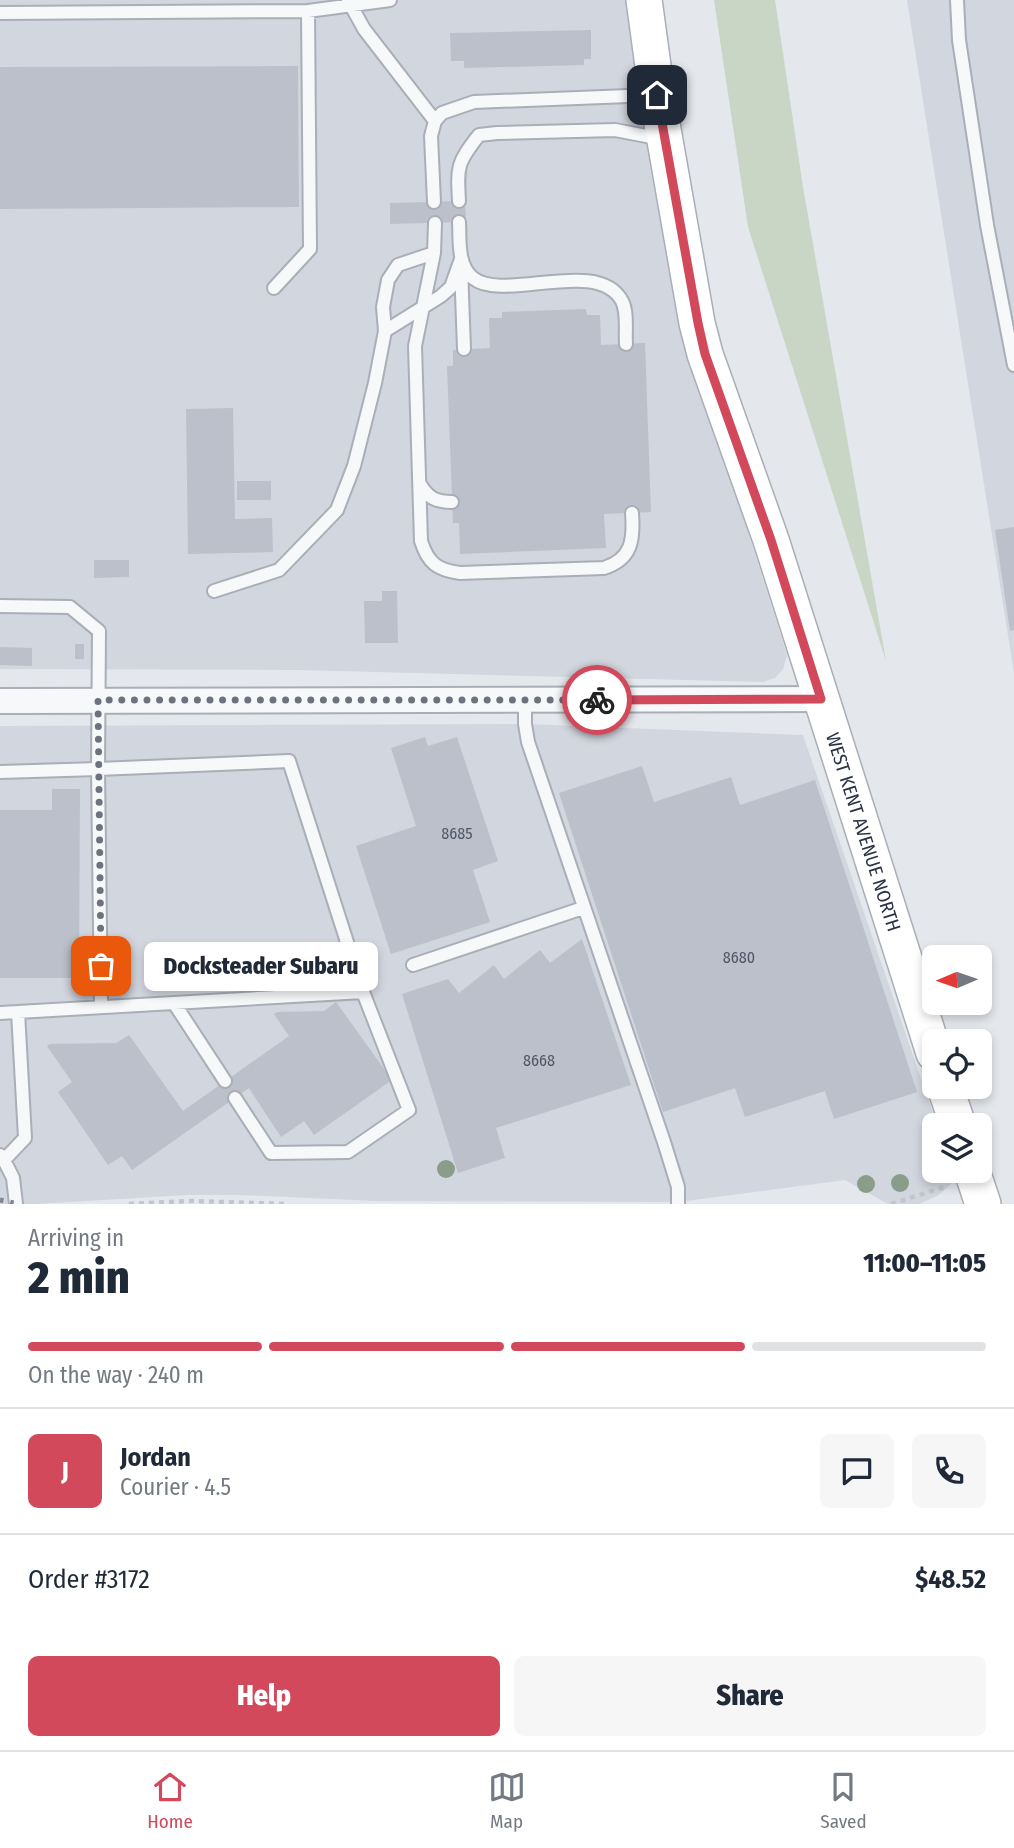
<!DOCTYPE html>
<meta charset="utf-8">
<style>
:root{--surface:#fff;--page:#f6f6f7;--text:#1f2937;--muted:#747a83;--line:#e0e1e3;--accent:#d1495b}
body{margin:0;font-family:"Fira Sans Condensed",sans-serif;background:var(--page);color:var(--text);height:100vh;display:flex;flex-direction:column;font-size:26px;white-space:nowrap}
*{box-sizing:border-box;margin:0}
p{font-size:23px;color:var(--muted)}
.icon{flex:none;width:38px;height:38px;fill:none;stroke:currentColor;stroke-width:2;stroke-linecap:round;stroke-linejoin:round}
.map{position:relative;height:1204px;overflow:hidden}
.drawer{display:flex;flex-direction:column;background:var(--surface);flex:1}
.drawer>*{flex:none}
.needle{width:46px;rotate:268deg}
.tools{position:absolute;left:922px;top:945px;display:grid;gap:14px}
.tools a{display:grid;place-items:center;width:70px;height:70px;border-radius:10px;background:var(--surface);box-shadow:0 4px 10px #0003;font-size:35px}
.pin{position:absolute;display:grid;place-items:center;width:60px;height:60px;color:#fff;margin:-30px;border-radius:14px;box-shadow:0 4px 10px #0006}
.courier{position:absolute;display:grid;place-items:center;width:70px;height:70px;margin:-35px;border:5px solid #d1495b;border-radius:50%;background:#fff;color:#222;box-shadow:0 2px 9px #0007}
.bubble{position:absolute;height:49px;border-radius:10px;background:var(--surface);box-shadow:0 4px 10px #0003;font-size:23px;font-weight:800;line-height:49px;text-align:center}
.headline em{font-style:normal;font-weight:800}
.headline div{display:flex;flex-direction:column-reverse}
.headline{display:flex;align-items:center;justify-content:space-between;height:119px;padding:0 28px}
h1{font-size:46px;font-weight:800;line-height:52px}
.bar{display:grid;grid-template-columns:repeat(4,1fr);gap:10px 7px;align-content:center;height:84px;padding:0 28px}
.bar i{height:9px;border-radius:5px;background:var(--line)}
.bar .active{background:var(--accent)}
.bar p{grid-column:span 4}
.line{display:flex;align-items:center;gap:18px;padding:0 28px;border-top:2px solid var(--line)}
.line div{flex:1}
.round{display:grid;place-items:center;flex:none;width:74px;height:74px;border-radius:10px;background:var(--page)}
.primary-button{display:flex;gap:14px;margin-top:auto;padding:14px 28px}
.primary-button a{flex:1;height:80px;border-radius:10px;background:var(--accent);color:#fff;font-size:28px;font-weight:800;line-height:80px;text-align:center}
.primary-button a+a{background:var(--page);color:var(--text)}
.tab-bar{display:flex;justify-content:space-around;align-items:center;height:98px;border-top:2px solid var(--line);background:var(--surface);font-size:19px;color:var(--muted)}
.tab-bar a{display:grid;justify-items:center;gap:4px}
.tab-bar .active{color:var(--accent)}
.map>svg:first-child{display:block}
.built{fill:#d2d6de}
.green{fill:#c9d6c5}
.building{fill:#bbc0ca}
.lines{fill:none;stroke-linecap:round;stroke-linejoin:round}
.lane-casing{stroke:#a9aeb7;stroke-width:16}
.street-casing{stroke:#a9aeb7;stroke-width:28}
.secondary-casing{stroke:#a9aeb7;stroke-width:38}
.path{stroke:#c2c5cb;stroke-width:4.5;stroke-dasharray:5 5;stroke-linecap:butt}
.lane{stroke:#f7f8fa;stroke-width:12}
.street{stroke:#f7f8fa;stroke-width:24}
.secondary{stroke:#fff;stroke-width:35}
.rail{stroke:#7d8696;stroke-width:5;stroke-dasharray:3.5 7;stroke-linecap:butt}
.tree{fill:#899d89}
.done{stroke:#6c737f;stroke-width:7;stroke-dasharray:0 12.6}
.route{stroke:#d1495b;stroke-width:9}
.labels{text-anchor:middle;stroke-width:7;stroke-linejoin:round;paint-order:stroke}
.number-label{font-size:16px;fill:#4f5766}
.street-label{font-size:19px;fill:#2b3445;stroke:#f4f6f9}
</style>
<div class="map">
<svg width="1014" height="1204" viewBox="0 0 1014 1204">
<rect width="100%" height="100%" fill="#e4e7ec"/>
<path class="built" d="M 0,0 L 629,0 L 693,357 L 787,655 L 783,669 L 775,678 L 763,682 L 300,670 L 0,669 Z
M 907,0 L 1014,0 L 1014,673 Z
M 525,724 L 803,735 L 937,1125 L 934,1125 L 934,1171 L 952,1171 L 952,1183 L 947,1188 L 937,1196 L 919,1204 L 888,1204 L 845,1180 L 678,1202 L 377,1201 L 240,1195 L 188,1195 L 35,1204 L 0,1204 L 0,726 Z"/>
<path class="green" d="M 714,0 L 775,0 L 803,187 L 886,661 L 748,227 Z"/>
<path class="building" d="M 591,30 L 591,59 L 584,59 L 584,65 L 464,68 L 464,61 L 451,61 L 450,33 Z
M 298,66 L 299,207 L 0,209 L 0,67 Z
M 465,201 L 466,222 L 390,224 L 390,203 Z
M 586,309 L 587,315 L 600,315 L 601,345 L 645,343 L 651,512 L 604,514 L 606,548 L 460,554 L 459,523 L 453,523 L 447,366 L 453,366 L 453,350 L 490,348 L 489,318 L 502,318 L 502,312 Z
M 233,408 L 235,519 L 272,518 L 273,552 L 188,554 L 186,409 Z
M 237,481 L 271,481 L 271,500 L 237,500 Z
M 1014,527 L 1014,630 L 1010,631 L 995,530 Z
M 94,560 L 129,560 L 129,577 L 94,578 Z
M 382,591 L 397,591 L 398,643 L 365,643 L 364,601 L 382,601 Z
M 75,644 L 84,644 L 84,659 L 75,659 Z
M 0,647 L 32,648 L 32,666 L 0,665 Z
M 425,737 L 428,746 L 457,737 L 498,861 L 473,870 L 490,922 L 391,954 L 356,846 L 416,826 L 391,748 Z
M 642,766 L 654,802 L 731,777 L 740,805 L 815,780 L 917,1092 L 834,1119 L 825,1091 L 745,1117 L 735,1088 L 663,1112 L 559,793 Z
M 52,789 L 80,789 L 79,978 L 0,978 L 0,810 L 52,810 Z
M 582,939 L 631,1085 L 496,1128 L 505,1158 L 458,1173 L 402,994 L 448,979 L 459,993 L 494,965 L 504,979 L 540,950 L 550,963 Z
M 336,1002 L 392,1080 L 314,1135 L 304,1121 L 281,1137 L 249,1088 L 132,1170 L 122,1156 L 108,1165 L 58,1092 L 72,1082 L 47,1046 L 50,1044 L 116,1043 L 129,1035 L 183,1111 L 289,1036 L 274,1014 L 277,1012 L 324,1011 Z"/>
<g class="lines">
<g class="lane-casing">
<path id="lane" d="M 348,0 L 364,29 L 435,121
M 957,0 L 959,40 L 987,225 L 1014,365
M 0,13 L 308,11 L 390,0
M 459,201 C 457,166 457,163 479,135 L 497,133 L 615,130 L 662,139
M 434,202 L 431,136 L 435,121 L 442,113 L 474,102 L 654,95
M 459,222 C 460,240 457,265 473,278 C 503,303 598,256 622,301 C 628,312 625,332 626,344
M 435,223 L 434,253 L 415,346 L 421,541 C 428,563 437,570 460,573 L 604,568 C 632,559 634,540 632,513
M 461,266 L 464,349
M 274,288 L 310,249 L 308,11
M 385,331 L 441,296 L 451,287 L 461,259
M 420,484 C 428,498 436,502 452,502
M 214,591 L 279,570 L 337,510 L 354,466 L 375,383 L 385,331 L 383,307 L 388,280 L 398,265 L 434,253
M 0,606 L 70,607 L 99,631 L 98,769 L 289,761 L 363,992 L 18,1012 L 25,1138 L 4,1160 L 0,1155
M 525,701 L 525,724 L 528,742 L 664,1142 L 678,1187 L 678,1204
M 0,772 L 98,769 L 101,1007
M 413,965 L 583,908
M 174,1003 L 225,1081
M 0,1013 L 18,1012
M 235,1098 L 271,1153 L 348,1152 L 409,1110 L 363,992
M 4,1160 L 13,1178 L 16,1204"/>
</g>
<g class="street-casing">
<path id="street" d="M 0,701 L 821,699"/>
</g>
<g class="secondary-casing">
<g id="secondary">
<path id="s1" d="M 644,0 L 657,95 L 697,323 L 705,354 L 771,540 L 934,1053"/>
<path d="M 945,1087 L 958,1125"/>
<path d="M 972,1171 L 983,1204"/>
</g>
</g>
<path class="path" d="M 129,1204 L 191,1201 L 286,1204
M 891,1204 L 948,1186"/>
<use href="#lane" class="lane"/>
<use href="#street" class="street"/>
<use href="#secondary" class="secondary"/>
<path class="rail" d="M 0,1200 L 19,1204"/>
</g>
<g class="tree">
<circle cx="446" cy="1169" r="9"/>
<circle cx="900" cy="1183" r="9"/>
<circle cx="866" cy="1184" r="9"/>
</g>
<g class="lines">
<path class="done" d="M 101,966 L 98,700 L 597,700"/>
<path class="route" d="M 597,700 L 821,699 L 771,540 L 705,354 L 698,323 L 657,95"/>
</g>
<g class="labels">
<g class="number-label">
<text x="457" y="839">8685</text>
<text x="739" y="963">8680</text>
<text x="539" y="1066">8668</text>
</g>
<g class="street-label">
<text dy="7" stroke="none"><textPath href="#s1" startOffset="863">WEST KENT AVENUE NORTH</textPath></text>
</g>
</g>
</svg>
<div class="tools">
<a><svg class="needle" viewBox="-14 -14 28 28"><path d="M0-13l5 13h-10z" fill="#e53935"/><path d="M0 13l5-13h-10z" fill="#747a83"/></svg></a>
<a><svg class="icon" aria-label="locate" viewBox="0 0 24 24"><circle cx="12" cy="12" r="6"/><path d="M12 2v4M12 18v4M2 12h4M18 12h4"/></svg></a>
<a><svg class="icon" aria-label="layers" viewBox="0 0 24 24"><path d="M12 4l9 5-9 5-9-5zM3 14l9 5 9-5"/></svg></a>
</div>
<div class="pin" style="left:101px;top:966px;background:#ea580c"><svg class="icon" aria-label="bag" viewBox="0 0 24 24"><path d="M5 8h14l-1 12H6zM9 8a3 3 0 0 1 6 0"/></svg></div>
<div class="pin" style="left:657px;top:95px;background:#1f2937"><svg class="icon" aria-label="home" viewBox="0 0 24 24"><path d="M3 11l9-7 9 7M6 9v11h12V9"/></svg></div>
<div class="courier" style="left:597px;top:700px"><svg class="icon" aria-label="bike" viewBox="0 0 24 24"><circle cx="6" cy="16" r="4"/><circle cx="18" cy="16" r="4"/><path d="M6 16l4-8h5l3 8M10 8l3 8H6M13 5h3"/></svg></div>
<div class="bubble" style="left:144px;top:942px;width:234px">Docksteader Subaru</div>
</div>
<section class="drawer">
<div class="headline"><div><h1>2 min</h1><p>Arriving in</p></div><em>11:00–11:05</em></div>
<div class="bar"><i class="active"></i><i class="active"></i><i class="active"></i><i></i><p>On the way · 240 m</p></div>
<div class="line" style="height:126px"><b class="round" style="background:var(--accent);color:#fff">J</b><div><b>Jordan</b><p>Courier · 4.5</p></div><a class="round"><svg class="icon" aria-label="chat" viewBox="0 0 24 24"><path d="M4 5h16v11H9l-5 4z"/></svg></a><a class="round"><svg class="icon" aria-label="phone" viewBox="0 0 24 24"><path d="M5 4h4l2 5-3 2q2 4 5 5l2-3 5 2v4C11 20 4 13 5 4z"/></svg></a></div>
<div class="line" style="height:91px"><div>Order #3172</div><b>$48.52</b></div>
<div class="primary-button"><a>Help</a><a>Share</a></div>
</section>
<nav class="tab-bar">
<a class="active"><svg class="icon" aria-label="home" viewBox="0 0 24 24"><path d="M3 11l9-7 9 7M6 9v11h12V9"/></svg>Home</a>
<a><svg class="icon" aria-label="map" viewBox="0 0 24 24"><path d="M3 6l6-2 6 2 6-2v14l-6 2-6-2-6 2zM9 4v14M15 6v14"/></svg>Map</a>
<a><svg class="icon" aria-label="saved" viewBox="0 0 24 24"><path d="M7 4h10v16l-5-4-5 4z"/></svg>Saved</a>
</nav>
